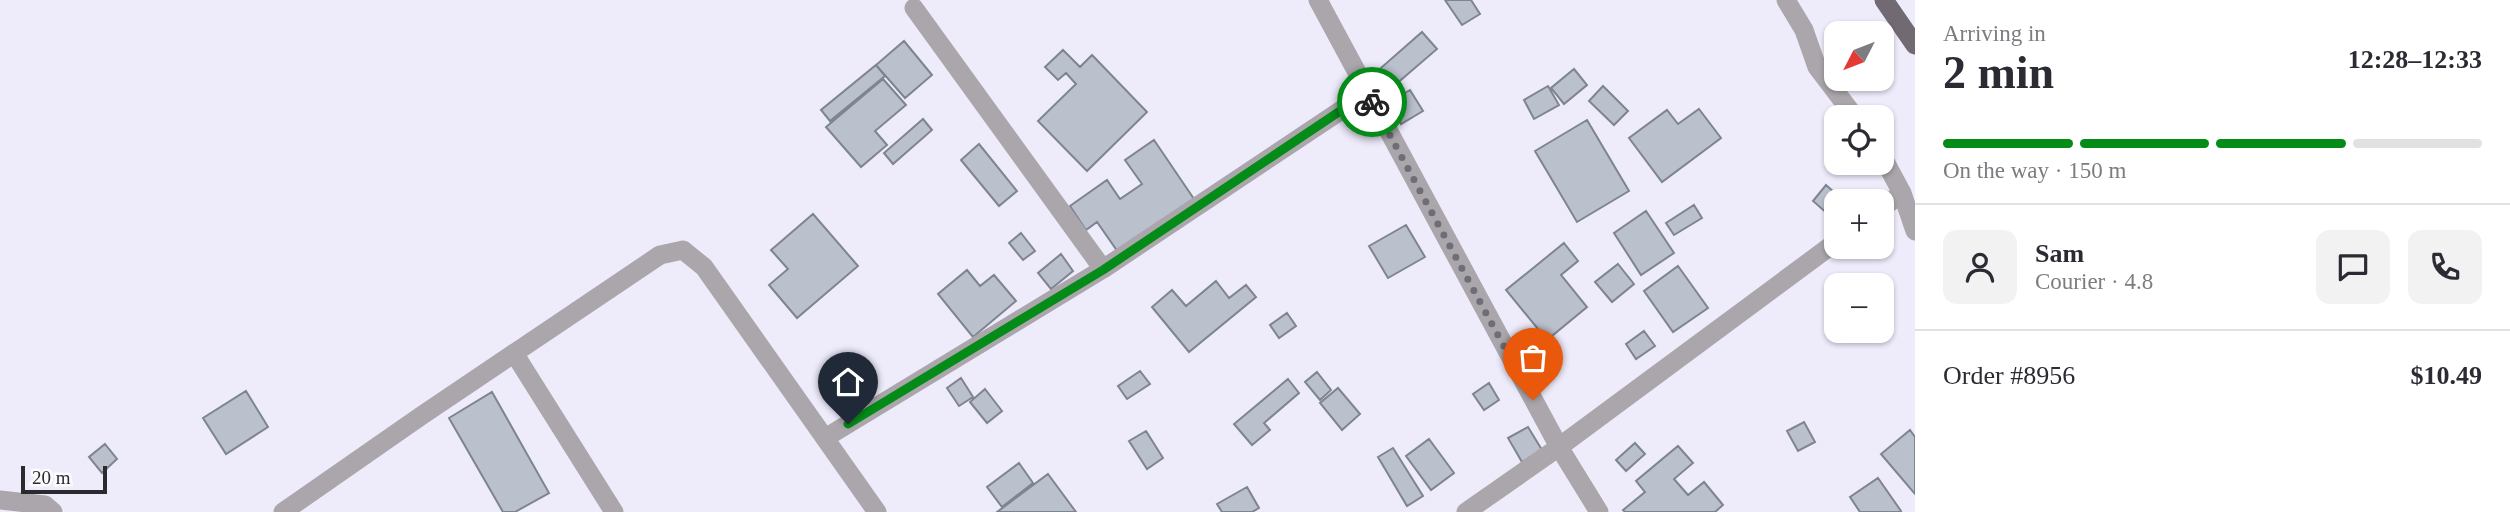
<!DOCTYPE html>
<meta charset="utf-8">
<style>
:root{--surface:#fff;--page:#f2f2f3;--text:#2b2b33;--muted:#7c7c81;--line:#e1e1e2;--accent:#048b18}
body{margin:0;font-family:Georgia,serif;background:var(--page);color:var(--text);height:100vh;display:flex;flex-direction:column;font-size:26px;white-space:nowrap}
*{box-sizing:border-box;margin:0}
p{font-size:23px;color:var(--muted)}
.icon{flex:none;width:38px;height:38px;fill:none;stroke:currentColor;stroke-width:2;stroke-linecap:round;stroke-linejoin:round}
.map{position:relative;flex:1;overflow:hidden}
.details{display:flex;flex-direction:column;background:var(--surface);width:595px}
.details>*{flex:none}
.needle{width:46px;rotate:228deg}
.controls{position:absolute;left:1824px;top:21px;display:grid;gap:14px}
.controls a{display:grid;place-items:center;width:70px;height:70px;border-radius:14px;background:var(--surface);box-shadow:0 2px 5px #0004;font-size:35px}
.scale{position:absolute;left:21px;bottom:18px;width:86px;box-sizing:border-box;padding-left:7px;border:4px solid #2b2a2f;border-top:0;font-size:19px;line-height:24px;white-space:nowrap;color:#2b2a2f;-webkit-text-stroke:5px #fbfbfe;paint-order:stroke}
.pin{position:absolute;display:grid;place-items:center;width:60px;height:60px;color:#fff;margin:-72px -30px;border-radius:50% 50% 50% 0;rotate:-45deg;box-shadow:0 0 7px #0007}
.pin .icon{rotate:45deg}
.courier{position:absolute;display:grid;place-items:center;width:70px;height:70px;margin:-35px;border:5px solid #048b18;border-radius:50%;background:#fff;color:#222;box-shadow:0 2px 9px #0007}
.summary em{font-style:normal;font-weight:800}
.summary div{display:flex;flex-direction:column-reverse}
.summary{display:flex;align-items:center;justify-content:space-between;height:119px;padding:0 28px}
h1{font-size:46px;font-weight:800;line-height:52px}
.bar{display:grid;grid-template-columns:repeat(4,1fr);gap:10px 7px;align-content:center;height:84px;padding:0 28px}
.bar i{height:9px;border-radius:5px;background:var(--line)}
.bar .current{background:var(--accent)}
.bar p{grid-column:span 4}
.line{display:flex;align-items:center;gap:18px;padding:0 28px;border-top:2px solid var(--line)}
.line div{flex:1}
.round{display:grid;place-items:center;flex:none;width:74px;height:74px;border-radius:14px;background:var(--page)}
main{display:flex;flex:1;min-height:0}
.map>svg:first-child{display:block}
.building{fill:#bac1cd;stroke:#7e8590;stroke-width:2}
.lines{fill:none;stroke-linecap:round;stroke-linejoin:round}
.minor{stroke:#aaa6ab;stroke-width:19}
.primary{stroke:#716a73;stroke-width:19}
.done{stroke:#6f6e76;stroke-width:7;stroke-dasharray:0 12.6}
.route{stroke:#048b18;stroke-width:9}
</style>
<main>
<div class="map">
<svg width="1915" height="512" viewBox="0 0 1915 512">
<rect width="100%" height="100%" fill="#eeecfb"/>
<path class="building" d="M 1445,0 L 1471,0 L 1480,14 L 1462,25 Z
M 1422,32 L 1437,49 L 1388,91 L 1374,74 Z
M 904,41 L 932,75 L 905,98 L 876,65 Z
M 1063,50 L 1080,67 L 1092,55 L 1147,112 L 1087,171 L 1038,121 L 1076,84 L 1066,73 L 1058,80 L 1045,67 Z
M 876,65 L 885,76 L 830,121 L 821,110 Z
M 1574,69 L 1587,85 L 1564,104 L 1551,88 Z
M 883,79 L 906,105 L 875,131 L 887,145 L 861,167 L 826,127 Z
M 1548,86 L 1559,105 L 1534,119 L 1524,100 Z
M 1603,86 L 1628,111 L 1614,125 L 1589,101 Z
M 1410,90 L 1423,111 L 1401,124 L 1389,102 Z
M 1699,109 L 1721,138 L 1662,182 L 1629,138 L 1667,110 L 1678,124 Z
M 923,119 L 932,130 L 893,164 L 884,153 Z
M 1587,120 L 1629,191 L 1577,222 L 1535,151 Z
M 1154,140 L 1194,199 L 1118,252 L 1097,222 L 1086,230 L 1070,206 L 1107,180 L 1120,199 L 1142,184 L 1125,160 Z
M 979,144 L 1017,191 L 999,206 L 961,160 Z
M 1826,185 L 1844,201 L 1836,201 L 1836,210 L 1830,216 L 1813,201 Z
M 1694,205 L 1702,218 L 1674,235 L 1666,223 Z
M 1646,211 L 1674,253 L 1641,275 L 1614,233 Z
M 813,214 L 858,266 L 797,318 L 769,285 L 788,269 L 771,250 Z
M 1406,225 L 1425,257 L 1388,278 L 1369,246 Z
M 1021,233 L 1035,251 L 1023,260 L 1009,243 Z
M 1564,243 L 1578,261 L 1561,275 L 1587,307 L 1547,340 L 1506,290 Z
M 1061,254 L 1073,271 L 1051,289 L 1038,273 Z
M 1618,264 L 1634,284 L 1612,302 L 1595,282 Z
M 1678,266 L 1708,308 L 1673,332 L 1644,291 Z
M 967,270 L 980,286 L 994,275 L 1016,301 L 973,337 L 938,294 Z
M 1216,281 L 1229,298 L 1246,285 L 1256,297 L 1189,352 L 1152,307 L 1172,290 L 1186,306 Z
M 1287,313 L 1296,326 L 1279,338 L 1270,325 Z
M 1644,331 L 1655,346 L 1636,359 L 1626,344 Z
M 1140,371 L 1150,384 L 1127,399 L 1118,386 Z
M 1317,372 L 1331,390 L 1320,400 L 1305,382 Z
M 961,378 L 973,397 L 959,406 L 947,388 Z
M 1288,379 L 1299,393 L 1264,423 L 1270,430 L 1252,445 L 1234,424 Z
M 1489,383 L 1499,400 L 1484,410 L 1473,394 Z
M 1338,388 L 1360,414 L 1342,430 L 1320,403 Z
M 985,389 L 1002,411 L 987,423 L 970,402 Z
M 246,391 L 268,427 L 226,454 L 203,418 Z
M 492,392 L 549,493 L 515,512 L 503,512 L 449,418 Z
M 1804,422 L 1815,442 L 1798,451 L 1787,431 Z
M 1528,427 L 1542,450 L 1522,462 L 1508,438 Z
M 1910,430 L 1915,437 L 1915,494 L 1881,454 Z
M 1146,431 L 1163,458 L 1147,469 L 1129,441 Z
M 1429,439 L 1454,473 L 1431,490 L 1406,456 Z
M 1635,443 L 1645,454 L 1626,471 L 1616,460 Z
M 105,444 L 117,459 L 102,473 L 89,457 Z
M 1678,446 L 1693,463 L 1674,479 L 1688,495 L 1704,482 L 1723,505 L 1715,512 L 1625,512 L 1623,510 L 1645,492 L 1636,481 Z
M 1393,448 L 1423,496 L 1407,506 L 1378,457 Z
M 1019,463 L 1033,483 L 1002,507 L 987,487 Z
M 1048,474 L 1076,512 L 997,512 Z
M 1878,478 L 1901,511 L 1899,512 L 1860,512 L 1850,497 Z
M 1247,487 L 1259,508 L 1252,512 L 1222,512 L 1217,504 Z"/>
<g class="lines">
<path class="minor" d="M 1318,0 L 1559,447 L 1599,512
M 1786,0 L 1804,30 L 1817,67 L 1855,117
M 914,8 L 1103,269
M 1881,154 L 1902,193 L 1915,231
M 1881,209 L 1902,193
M 514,353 L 614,512
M 825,438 L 1103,269 L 1367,93
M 0,500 L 45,505 L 53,512
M 283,512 L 421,416 L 660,255 L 683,250 L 704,267 L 877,512
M 1466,512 L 1559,447 L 1836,242"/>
<path class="primary" d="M 1884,0 L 1915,45"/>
</g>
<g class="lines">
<path class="done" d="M 1372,102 L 1533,400"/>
<path class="route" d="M 848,424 L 1103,270 L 1367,93 L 1372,102"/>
</g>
</svg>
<div class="controls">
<a><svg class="needle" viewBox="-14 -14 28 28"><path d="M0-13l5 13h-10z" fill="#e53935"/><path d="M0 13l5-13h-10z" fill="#7c7c81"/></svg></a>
<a><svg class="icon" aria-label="locate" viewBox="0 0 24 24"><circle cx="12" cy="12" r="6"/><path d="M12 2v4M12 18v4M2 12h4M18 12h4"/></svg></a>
<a>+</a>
<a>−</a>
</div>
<div class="scale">20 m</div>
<div class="pin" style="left:1533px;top:400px;background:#ea580c"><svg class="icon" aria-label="bag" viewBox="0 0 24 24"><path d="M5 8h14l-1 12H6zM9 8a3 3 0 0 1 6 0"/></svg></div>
<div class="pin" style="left:848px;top:424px;background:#1f2937"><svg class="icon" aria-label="home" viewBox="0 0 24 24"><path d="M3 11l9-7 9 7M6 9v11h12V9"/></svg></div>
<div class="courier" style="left:1372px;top:102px"><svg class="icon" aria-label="bike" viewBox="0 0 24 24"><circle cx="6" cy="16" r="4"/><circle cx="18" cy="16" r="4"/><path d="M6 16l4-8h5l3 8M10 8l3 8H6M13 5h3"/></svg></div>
</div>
<section class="details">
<div class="summary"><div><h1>2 min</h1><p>Arriving in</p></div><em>12:28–12:33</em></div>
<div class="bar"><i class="current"></i><i class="current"></i><i class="current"></i><i></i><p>On the way · 150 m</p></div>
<div class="line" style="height:126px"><a class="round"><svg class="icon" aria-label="person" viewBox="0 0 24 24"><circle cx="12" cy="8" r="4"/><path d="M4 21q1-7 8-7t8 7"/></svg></a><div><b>Sam</b><p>Courier · 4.8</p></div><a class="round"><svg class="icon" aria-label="chat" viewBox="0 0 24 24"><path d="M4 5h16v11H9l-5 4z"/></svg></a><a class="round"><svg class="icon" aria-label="phone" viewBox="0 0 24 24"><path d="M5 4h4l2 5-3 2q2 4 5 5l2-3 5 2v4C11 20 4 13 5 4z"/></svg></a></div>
<div class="line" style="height:91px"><div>Order #8956</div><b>$10.49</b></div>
</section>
</main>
